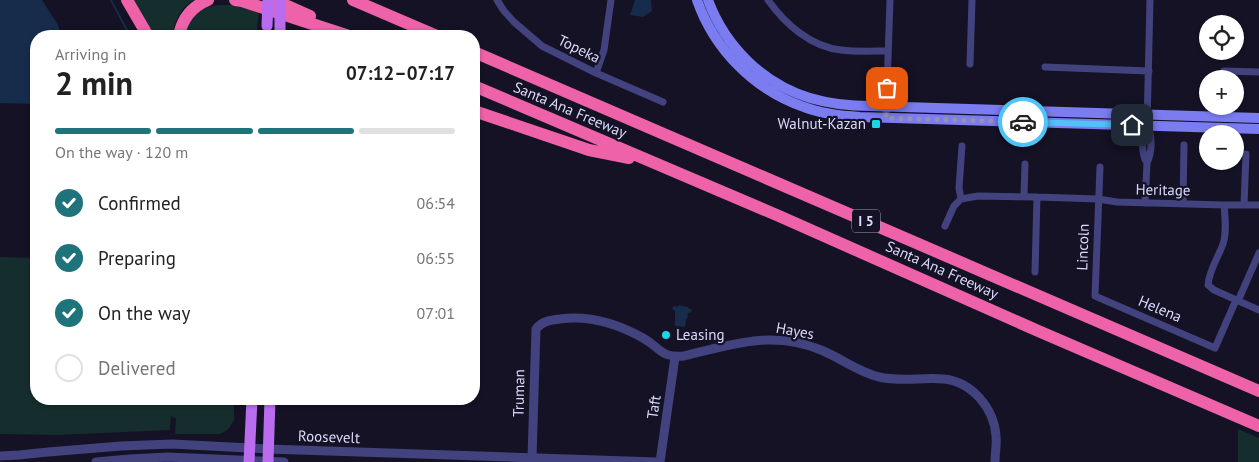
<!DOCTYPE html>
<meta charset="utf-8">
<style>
:root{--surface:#fff;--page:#f2f2f2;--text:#222;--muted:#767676;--line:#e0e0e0;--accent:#1f737a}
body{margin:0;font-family:"PT Sans",sans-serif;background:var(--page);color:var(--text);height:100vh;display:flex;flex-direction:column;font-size:19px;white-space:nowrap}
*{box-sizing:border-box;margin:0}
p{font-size:16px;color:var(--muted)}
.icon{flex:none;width:28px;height:28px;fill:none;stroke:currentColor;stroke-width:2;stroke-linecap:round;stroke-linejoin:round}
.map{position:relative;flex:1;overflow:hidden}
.panel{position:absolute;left:30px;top:30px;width:450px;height:375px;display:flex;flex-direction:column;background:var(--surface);border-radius:20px;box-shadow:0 1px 4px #0004}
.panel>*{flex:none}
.buttons{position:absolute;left:1199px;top:15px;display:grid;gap:10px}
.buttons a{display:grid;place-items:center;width:45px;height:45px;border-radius:50%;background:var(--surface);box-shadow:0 1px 4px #0004;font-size:25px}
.pin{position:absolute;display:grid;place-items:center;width:42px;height:42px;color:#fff;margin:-21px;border-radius:10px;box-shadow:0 2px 8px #0006}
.courier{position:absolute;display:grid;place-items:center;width:50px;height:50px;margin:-25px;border:4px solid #4fc3f7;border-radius:50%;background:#fff;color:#222;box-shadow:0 1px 6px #0007}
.headline em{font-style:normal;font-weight:700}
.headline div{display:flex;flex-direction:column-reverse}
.headline{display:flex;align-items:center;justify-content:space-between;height:85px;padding:0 25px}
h1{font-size:32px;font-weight:700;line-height:38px}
.bar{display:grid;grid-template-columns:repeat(4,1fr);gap:8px 5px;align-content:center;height:60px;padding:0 25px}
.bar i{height:6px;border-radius:4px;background:var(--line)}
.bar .selected{background:var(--accent)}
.bar p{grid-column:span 4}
ol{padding:0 25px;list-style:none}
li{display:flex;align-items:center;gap:15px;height:55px}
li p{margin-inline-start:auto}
li .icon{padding:5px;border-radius:50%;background:var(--accent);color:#fff;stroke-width:4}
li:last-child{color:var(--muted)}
li i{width:28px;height:28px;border:2px solid var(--line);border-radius:50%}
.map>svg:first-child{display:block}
.green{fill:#152d2c}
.water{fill:#162c4a}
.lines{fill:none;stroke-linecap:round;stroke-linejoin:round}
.stream{stroke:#162c4a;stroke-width:2}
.minor{stroke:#42427e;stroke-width:7}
.tertiary{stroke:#42427e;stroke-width:9}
.secondary{stroke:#7b7cf0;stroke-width:10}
.primary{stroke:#b96cee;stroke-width:11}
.motorway{stroke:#ed62a9;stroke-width:12}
.primary-bridge{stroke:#b96cee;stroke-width:11}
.done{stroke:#9693b0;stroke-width:5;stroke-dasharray:0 9}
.route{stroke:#4fc3f7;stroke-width:6}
.poi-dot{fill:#1bd7e5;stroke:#141224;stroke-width:2}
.labels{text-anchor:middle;stroke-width:4.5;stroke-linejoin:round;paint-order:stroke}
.shield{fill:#141224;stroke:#a09dba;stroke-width:1}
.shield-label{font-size:14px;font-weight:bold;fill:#dcd9fb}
.street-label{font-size:15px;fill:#dcd9fb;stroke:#141224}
.poi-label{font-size:15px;fill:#dcd9fb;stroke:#141224;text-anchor:end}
</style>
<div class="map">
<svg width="1259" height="462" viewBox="0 0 1259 462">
<rect width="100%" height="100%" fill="#141224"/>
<path class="green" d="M 132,0 L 194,0 C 181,7 174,21 173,36 L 153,36 Z
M 219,5 L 235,5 L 259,12 L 256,36 L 184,36 C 189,17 199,7 219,5 Z
M 0,257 L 36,258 L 36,399 L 234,399 L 234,420 L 230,427 L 226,431 L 220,434 L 175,434 L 176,419 L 171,416 L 170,430 L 58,435 L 0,434 Z
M 1238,429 L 1259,438 L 1259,462 L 1238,462 Z"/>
<path class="water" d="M 0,0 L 42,0 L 58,25 L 61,36 L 36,36 L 36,104 L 0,103 Z
M 635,0 L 651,0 L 652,11 L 643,17 L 630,15 Z
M 678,305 L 688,307 L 688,308 L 692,310 L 691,312 L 688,313 L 687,319 L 686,319 L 685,327 L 675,326 L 675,311 L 673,310 L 672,308 L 674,306 L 678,307 Z"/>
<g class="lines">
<path class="stream" d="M 111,0 L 130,36"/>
<path class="minor" d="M 497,0 L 504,11 L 514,22 L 542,46 L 596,73 L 663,102
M 768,0 C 785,24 811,47 841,50 C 856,52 873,51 888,51
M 970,64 L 972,0
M 1045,67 L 1149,71
M 1224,71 L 1259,72
M 596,73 L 604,50 L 611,0
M 886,117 L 890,0
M 1147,163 C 1141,153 1141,135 1147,126 L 1150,0
M 1100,167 L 1095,296 L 1215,348 L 1236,300
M 1024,196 L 1025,164
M 961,199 L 978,196 L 1037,197 L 1098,199 L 1117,202 L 1224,205 C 1225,217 1227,232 1223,244 C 1218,258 1209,270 1208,285 L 1214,290 L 1259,310
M 961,199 L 959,188 L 962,146
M 1145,203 L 1147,163 C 1152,153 1153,135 1147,126
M 1183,204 L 1184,145
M 1224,205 L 1259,205
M 1244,205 L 1246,154
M 945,226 L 954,206 L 961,199
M 1035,272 L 1037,197
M 1238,301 L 1259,253"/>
<path class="tertiary" d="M 0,456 L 19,455 L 48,452 L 121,446 L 172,444 L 268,449 L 657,462
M 532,458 L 536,329 C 542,321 551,320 560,319 C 589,315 618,324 643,338 C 661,348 660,358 684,356 C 732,344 774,330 821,350 C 841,358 858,372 879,377 C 901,382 922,377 944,379 C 972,382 994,408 996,436 C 997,444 995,453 995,462
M 96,462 L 129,459 L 168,457 L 284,462
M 660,462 L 675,357"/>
<path class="secondary" d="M 697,0 C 714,49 754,90 804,107 C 822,114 841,116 860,117 L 1259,129
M 708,0 C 725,46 763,84 810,98 C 830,104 851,106 871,106 L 1259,118"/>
<path class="primary" d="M 249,462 L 252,399
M 268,462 L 270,399"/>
<path class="motorway" d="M 127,0 L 148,36
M 235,0 L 242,1 L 349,36
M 274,0 L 310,16
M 353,0 L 437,36
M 179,36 C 182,19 191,7 208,0
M 474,52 L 1259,391
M 474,86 L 779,216 L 1036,330 L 1259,426
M 474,111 L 589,150 L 629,158"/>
<path class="primary-bridge" d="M 267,26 L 268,0
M 280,31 L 280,0"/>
</g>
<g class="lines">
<path class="done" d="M 887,88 L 886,118 L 1023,122"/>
<path class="route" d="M 1023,122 L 1132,125"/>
</g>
<g class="poi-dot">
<rect x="871" y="119" width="10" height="10" rx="2.5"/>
<circle cx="666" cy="335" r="5"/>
</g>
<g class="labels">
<rect class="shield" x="852" y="209.5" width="28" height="23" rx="4"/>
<g class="shield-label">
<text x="866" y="226">I 5</text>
</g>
<g class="street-label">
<text transform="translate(579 49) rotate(26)" y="5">Topeka</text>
<text transform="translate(570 110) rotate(23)" y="5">Santa Ana Freeway</text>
<text transform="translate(1163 190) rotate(1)" y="5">Heritage</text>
<text transform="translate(1083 247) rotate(-88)" y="5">Lincoln</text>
<text transform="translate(942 270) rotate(24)" y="5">Santa Ana Freeway</text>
<text transform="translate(1160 309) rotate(23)" y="5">Helena</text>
<text transform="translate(795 331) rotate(10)" y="5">Hayes</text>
<text transform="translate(519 393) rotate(-89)" y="5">Truman</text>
<text transform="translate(654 407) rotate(-82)" y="5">Taft</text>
<text transform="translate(329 437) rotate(2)" y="5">Roosevelt</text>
</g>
<g class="poi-label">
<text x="866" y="129">Walnut-Kazan</text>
<text x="676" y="340" text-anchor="start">Leasing</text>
</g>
</g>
</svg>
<div class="buttons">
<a><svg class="icon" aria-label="locate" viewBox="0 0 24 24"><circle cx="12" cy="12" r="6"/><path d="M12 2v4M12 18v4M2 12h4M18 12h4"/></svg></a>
<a>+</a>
<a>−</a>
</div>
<div class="pin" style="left:887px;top:88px;background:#ea580c"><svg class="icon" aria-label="bag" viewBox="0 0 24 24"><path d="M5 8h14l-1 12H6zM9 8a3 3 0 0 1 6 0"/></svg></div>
<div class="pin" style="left:1132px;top:125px;background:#1f2937"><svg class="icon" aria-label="home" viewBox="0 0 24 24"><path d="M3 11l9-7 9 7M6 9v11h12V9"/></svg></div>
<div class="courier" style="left:1023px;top:122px"><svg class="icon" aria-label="car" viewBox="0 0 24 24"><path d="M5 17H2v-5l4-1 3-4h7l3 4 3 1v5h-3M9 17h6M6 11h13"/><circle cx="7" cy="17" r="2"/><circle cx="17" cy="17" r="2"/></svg></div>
<section class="panel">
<div class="headline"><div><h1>2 min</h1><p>Arriving in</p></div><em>07:12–07:17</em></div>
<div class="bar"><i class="selected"></i><i class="selected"></i><i class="selected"></i><i></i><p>On the way · 120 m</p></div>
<ol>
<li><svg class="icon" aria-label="check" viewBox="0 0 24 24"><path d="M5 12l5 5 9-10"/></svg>Confirmed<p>06:54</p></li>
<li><svg class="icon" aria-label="check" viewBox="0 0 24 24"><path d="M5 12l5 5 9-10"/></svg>Preparing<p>06:55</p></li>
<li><svg class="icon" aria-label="check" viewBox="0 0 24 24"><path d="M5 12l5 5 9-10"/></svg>On the way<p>07:01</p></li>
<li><i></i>Delivered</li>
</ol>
</section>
</div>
